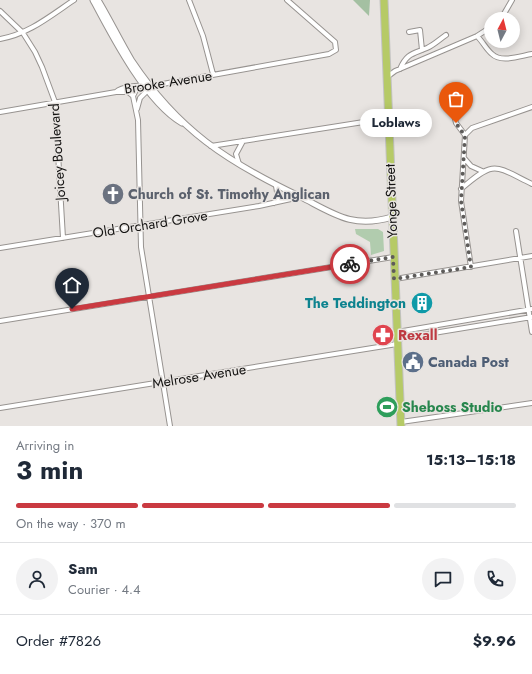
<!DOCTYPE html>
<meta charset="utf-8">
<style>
:root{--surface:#fff;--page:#f2f2f3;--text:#1f2937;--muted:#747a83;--line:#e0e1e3;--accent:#ca3a41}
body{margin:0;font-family:Jost,sans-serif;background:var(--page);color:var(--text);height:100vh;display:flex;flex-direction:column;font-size:15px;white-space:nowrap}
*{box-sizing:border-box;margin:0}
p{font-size:13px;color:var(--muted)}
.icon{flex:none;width:22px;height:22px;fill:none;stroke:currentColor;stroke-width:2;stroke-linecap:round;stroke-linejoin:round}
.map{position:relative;height:426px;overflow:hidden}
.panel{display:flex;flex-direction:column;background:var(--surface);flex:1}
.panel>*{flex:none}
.needle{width:26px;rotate:7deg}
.buttons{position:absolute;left:484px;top:12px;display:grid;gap:8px}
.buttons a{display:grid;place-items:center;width:36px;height:36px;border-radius:50%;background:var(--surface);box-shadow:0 2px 10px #0003;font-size:20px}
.pin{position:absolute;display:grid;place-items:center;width:34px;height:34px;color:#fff;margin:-41px -17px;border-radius:50% 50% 50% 0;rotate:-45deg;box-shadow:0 0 4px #0007}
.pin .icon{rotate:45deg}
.courier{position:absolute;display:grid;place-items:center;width:40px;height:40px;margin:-20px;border:3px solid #ca3a41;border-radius:50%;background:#fff;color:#222;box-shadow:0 1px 5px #0007}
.bubble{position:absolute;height:28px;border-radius:14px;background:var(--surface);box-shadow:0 2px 10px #0003;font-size:13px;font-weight:700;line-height:28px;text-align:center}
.headline em{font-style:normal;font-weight:700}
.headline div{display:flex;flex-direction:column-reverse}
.headline{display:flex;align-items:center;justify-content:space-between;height:68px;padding:0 16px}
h1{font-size:26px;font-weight:700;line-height:30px}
.bar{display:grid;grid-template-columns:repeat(4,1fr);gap:6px 4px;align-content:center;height:48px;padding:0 16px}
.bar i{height:5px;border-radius:3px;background:var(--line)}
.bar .active{background:var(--accent)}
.bar p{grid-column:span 4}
.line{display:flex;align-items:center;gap:10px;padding:0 16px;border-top:1px solid var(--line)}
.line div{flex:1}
.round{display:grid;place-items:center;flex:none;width:42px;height:42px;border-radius:21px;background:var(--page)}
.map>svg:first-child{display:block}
.green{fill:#b1ccae}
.forest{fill:#a4c0a2}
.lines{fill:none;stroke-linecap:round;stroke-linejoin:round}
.minor-casing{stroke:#979390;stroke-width:6}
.tertiary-casing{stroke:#979390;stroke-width:7}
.primary-casing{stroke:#c2c2c1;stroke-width:9}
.minor{stroke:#fff;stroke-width:4}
.tertiary{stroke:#fff;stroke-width:5}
.primary{stroke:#b6ca66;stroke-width:7}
.done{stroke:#5e5c5a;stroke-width:4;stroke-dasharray:0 7.2}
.route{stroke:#ca3a41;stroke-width:5}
.labels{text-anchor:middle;stroke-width:3;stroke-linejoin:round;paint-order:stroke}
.street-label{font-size:14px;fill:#141312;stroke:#e8e4e1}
.worship-label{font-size:14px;font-weight:bold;fill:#5b616d;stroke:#e8e4e1;text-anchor:start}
.culture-label{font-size:14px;font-weight:bold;fill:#0d838f;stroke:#e8e4e1;text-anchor:end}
.health-label{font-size:14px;font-weight:bold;fill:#be3a42;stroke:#e8e4e1;text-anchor:start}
.service-label{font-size:14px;font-weight:bold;fill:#4e5e75;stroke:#e8e4e1;text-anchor:start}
.leisure-label{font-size:14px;font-weight:bold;fill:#27864d;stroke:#e8e4e1;text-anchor:start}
</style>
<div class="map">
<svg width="532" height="426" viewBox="0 0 532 426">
<rect width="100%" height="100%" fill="#e8e4e1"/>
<path class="green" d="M 355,229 L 378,229 L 383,232 L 384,251 L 371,255 L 370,242 L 356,234 Z"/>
<path class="forest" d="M 353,0 L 370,0 L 369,16 Z"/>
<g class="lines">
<g class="minor-casing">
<path id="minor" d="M 189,0 L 203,36 L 213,74
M 0,11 L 23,33 L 35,52 L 42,67 L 55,102 L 63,238
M 501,19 L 512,0
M 409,32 L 420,30 L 422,50
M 477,36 C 483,42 486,49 492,54 C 501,63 520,56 532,54
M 0,39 C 29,34 50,16 74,0
M 400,69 C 407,53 413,54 427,48 C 434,45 440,39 446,35
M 387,77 L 395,71 L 477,36 L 491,27
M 138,86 L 133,96 L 138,120 L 141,247 L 170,426
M 116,92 L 128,92 L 133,96
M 450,98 L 456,123 L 465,135
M 137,109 L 140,98 L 146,92 L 146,87
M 0,112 L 116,92 C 121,87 140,84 146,87 L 329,54 L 336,50 L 335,42 L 287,0
M 211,146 L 389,118
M 464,158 L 471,166 L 482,171
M 239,164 L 236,154 L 243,141
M 461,189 C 495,159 495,166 532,184
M 274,203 L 278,198 L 276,186
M 516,231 L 532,332
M 0,248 L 259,206 L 300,197
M 471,267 L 461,201 L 465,135 L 472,128 L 532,107
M 395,279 L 532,256
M 0,321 L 393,257
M 397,332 L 532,309
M 397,339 L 532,317
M 0,408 L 397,344
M 401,422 L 532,403"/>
</g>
<g class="tertiary-casing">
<path id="tertiary" d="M 93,0 C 112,36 146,102 182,123
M 98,0 C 110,20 120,41 132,61 C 178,130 227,162 301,197 C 334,214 353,229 392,217"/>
</g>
<g class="primary-casing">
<path id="primary" d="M 384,0 L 401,426"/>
</g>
<use href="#minor" class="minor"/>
<use href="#tertiary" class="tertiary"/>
<use href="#primary" class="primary"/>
</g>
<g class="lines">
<path class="done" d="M 350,264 L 393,257 L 394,279 L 471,267 L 461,201 L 465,136 L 456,123"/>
<path class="route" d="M 72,309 L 350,264"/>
</g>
<defs>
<g id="church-disc" transform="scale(1.15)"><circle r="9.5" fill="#6b7280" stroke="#e8e4e1"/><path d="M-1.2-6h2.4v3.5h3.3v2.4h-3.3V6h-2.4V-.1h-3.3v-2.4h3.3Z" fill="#fff"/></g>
<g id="building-disc" transform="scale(1.15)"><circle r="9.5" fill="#0f9aa8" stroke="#e8e4e1"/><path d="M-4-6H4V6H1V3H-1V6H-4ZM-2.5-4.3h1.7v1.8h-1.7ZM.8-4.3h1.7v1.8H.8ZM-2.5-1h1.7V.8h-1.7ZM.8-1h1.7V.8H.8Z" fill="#fff"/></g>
<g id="pharmacy-disc" transform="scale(1.15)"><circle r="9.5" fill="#e0444e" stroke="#e8e4e1"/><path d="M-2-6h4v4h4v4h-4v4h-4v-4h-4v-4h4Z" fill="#fff"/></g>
<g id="civic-disc" transform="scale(1.15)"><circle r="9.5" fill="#5c6f8a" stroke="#e8e4e1"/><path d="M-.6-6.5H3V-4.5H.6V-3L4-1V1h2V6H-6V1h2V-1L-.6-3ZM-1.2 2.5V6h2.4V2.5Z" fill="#fff"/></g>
<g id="stadium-disc" transform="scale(1.15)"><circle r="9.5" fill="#2e9e5b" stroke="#e8e4e1"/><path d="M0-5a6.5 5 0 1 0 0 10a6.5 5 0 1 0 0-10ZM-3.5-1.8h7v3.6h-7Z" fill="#fff"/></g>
</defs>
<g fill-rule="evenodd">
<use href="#church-disc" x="113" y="194"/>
<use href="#building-disc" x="422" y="303"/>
<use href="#pharmacy-disc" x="383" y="335"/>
<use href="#civic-disc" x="413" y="362"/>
<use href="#stadium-disc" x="387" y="407"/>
</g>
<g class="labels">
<g class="street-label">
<text transform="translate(168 82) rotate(-9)" y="5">Brooke Avenue</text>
<text transform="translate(57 152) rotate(-94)" y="5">Joicey Boulevard</text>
<text transform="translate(391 201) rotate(-92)" y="5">Yonge Street</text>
<text transform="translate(150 224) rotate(-9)" y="5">Old Orchard Grove</text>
<text transform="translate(199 376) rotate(-9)" y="5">Melrose Avenue</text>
</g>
<g class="worship-label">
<text x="128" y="199">Church of St. Timothy Anglican</text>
</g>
<g class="culture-label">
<text x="406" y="308">The Teddington</text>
</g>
<g class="health-label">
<text x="398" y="340">Rexall</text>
</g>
<g class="service-label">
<text x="428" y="367">Canada Post</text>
</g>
<g class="leisure-label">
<text x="402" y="412">Sheboss Studio</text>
</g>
</g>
</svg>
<div class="buttons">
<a><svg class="needle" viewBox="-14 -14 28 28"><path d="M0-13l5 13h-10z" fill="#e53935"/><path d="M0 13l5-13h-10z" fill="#747a83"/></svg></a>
</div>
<div class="pin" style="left:456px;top:123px;background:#ea580c"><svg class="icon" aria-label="bag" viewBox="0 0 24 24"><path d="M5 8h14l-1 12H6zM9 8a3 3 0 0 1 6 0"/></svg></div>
<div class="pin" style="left:72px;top:309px;background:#1f2937"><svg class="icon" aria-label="home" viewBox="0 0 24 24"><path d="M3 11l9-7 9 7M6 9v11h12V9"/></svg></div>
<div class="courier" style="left:350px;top:264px"><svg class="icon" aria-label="bike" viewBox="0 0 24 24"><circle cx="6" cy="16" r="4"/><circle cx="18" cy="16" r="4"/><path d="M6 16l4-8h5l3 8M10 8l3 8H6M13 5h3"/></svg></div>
<div class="bubble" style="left:360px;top:109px;width:72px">Loblaws</div>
</div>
<section class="panel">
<div class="headline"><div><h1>3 min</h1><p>Arriving in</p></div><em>15:13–15:18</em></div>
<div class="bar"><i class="active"></i><i class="active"></i><i class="active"></i><i></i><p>On the way · 370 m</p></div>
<div class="line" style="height:72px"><a class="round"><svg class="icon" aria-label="person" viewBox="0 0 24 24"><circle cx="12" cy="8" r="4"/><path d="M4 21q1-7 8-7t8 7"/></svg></a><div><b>Sam</b><p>Courier · 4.4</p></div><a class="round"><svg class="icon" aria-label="chat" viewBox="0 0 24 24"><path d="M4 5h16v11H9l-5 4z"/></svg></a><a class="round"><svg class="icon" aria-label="phone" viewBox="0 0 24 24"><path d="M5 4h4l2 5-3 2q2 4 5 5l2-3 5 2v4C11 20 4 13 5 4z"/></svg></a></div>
<div class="line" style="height:52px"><div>Order #7826</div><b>$9.96</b></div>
</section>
